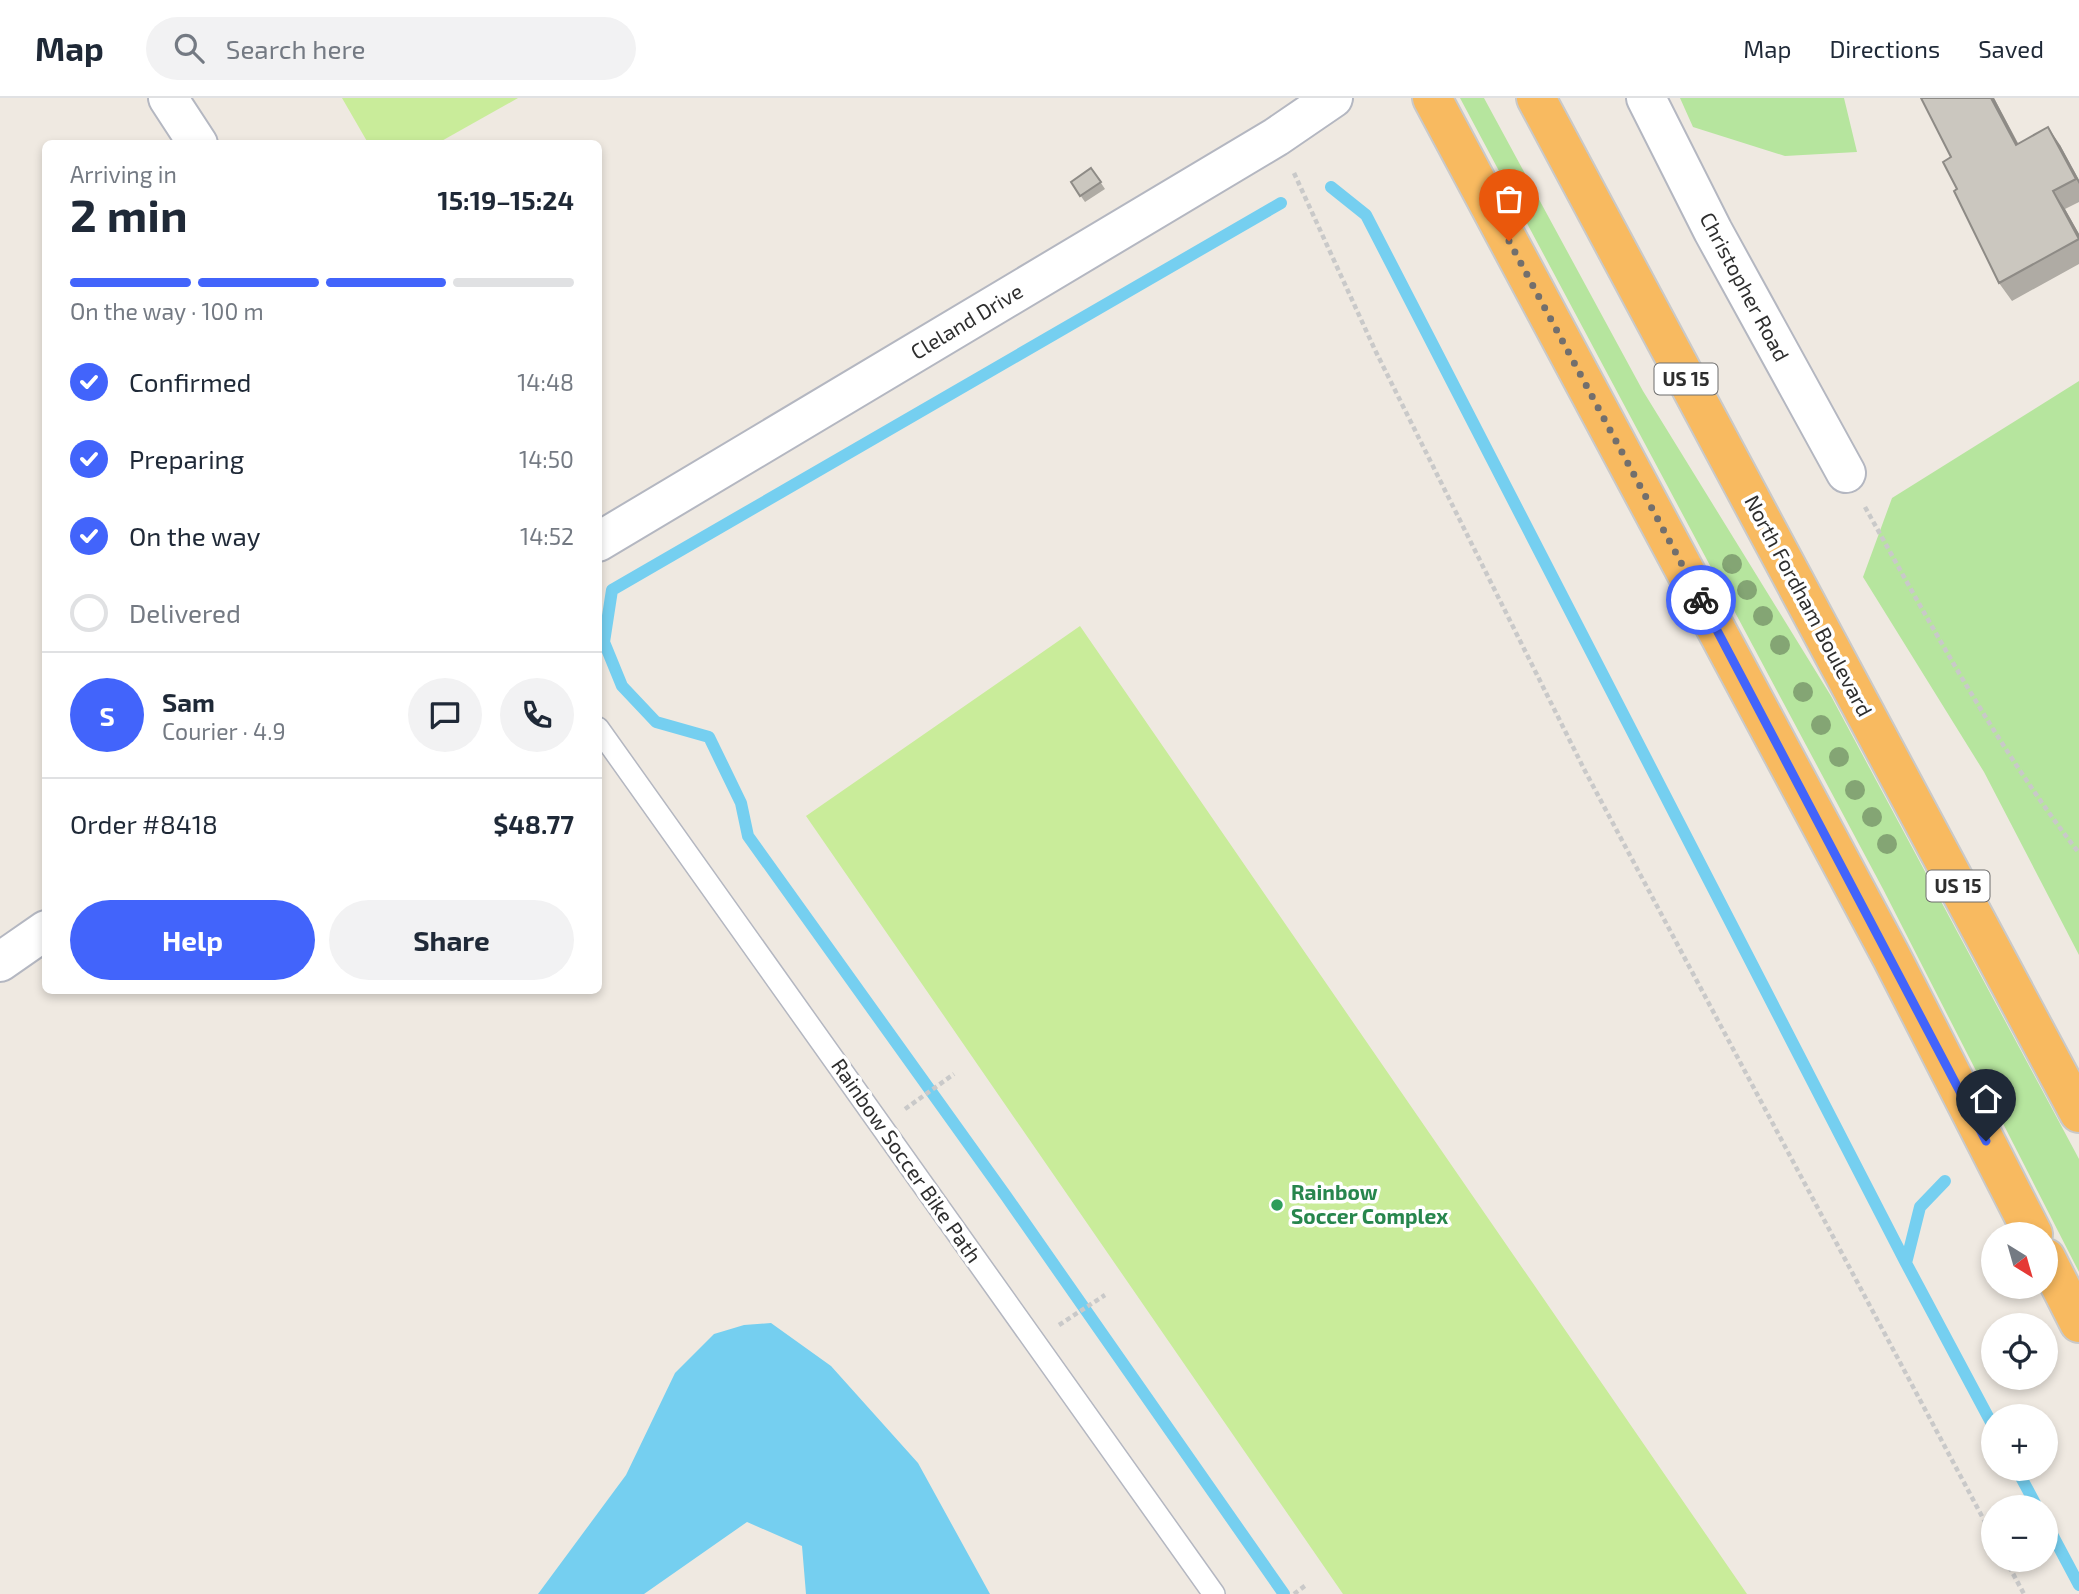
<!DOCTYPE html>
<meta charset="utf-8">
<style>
:root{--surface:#fff;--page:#f2f2f3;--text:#1f2937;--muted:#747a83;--line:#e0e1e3;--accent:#4264fb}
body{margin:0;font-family:"Exo 2",sans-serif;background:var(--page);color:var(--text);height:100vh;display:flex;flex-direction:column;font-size:26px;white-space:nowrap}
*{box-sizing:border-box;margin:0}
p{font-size:23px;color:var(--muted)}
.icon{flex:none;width:38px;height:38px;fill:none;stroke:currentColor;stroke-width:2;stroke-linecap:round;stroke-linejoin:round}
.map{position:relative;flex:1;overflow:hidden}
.side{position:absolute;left:42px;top:42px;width:560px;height:854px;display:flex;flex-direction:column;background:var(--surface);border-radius:10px;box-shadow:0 4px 10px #0003}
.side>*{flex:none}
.needle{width:46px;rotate:143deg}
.buttons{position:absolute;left:1981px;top:1124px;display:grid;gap:14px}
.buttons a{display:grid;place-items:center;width:77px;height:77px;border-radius:50%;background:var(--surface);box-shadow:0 4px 10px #0003;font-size:35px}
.pin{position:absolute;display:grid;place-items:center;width:60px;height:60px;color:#fff;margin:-72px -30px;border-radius:50% 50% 50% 0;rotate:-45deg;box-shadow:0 0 7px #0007}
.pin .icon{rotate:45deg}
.courier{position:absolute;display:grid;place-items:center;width:70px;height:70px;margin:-35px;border:5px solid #4264fb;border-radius:50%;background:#fff;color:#222;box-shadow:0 2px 9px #0007}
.headline em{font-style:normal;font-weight:700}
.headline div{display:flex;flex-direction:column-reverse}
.headline{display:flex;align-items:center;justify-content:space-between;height:119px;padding:0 28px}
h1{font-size:46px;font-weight:700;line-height:52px}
.bar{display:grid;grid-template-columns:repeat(4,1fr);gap:10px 7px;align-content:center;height:84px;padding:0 28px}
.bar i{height:9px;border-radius:5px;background:var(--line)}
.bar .on{background:var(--accent)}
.bar p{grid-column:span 4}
.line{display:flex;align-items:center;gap:18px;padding:0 28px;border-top:2px solid var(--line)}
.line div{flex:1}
.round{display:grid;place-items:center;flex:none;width:74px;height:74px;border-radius:37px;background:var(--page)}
ol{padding:0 28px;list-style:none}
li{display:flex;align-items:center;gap:21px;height:77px}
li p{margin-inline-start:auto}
li .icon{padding:7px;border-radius:50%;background:var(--accent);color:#fff;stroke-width:4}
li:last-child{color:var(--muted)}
li i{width:38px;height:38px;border:4px solid var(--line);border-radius:50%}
.cta{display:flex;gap:14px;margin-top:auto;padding:14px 28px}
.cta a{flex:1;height:80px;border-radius:42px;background:var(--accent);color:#fff;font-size:28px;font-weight:700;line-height:80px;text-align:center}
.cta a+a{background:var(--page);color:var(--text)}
header{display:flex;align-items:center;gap:42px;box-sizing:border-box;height:98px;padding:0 35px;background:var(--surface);border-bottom:2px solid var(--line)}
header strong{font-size:33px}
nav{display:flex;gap:38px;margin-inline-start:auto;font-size:24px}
.search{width:490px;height:63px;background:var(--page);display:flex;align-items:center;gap:18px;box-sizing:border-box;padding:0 24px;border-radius:38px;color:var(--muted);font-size:26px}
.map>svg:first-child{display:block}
.green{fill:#b6e59e}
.pitch{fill:#c9ec9a}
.water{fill:#75cff0}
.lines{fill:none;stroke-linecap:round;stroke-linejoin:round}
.stream{stroke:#75cff0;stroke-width:12}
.service-casing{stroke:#b4b7c1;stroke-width:24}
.minor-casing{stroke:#b4b7c1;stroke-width:42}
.trunk-casing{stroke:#c9c9c9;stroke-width:42}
.path{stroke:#c9c9c9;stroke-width:4.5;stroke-dasharray:5 3.5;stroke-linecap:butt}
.service{stroke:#fff;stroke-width:21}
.minor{stroke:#fff;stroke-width:38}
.trunk{stroke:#f8ba60;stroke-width:38}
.tree{fill:#84a574}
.wall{fill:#afaba4}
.shaded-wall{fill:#8e8b86}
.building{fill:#cbc7bf;stroke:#8e8b86;stroke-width:2}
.done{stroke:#726f6d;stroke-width:7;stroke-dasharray:0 12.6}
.route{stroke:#4264fb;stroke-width:9}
.leisure-dot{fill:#2e9e5b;stroke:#fff;stroke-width:2.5}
.labels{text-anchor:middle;stroke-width:7;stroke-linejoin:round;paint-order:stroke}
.shield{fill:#fff;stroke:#6d6d6d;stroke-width:2}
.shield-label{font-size:19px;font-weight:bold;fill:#2e2e2e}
.street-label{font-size:21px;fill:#2e2e2e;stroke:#fff}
.leisure-label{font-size:21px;font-weight:bold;fill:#27864d;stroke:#fff;text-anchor:start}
</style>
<header>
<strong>Map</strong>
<div class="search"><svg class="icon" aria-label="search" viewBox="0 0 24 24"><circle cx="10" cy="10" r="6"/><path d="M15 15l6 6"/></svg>Search here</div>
<nav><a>Map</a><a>Directions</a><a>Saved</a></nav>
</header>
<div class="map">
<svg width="2079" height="1496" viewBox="0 0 2079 1496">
<rect width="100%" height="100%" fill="#efe9e1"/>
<path class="green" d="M 1460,0 L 1484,0 L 1643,293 L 1831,598 L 2079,1061 L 2079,1174 L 1883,791 Z
M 1680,0 L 1844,0 L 1857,54 L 1785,58 L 1693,29 Z
M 2079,283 L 2079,857 L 1984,674 L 1863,479 L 1892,400 Z"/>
<path class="pitch" d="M 342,0 L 518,0 L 438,45 L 368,45 Z
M 1080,528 L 1747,1496 L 1343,1496 L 806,718 Z"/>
<path class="water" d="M 771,1225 L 831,1268 L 918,1365 L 990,1496 L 806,1496 L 802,1448 L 747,1424 L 644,1496 L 538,1496 L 626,1377 L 675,1275 L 714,1236 L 744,1227 Z"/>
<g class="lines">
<path class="stream" d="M 1331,89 L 1366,117 L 1906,1165
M 1281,105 L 612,492 L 604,544 L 622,588 L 656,624 L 709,639 L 741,705 L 748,738 L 1006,1098 L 1284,1496
M 1945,1083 L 1920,1109 L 1906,1165 L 1993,1328
M 2016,1370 L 2037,1409
M 2046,1425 L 2079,1487"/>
<g class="service-casing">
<path id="service" d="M 598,630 L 1214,1496"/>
</g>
<g class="minor-casing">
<path id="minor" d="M 168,0 L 198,46
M 1646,0 L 1713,133 L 1846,375
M 598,444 L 1276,39 L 1333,0
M 0,864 L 46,832"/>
</g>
<g class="trunk-casing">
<path id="trunk" d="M 1432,0 L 1891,858 L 2033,1136
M 1536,0 L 2079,1015
M 2046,1160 L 2079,1225"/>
</g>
<path class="path" d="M 1294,75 L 1375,252 L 1584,671 L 1993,1439
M 1865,409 C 1931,527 1996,648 2079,755
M 905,1011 L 954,976
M 1059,1227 L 1105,1197
M 2005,1461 L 2024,1496
M 1294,1496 L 1306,1487"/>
<use href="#service" class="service"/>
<use href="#minor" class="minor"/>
<use href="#trunk" class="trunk"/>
</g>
<g class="tree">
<circle cx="1732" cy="466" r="10"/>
<circle cx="1747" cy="492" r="10"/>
<circle cx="1763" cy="518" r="10"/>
<circle cx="1780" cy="547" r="10"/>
<circle cx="1803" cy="594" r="10"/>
<circle cx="1821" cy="627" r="10"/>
<circle cx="1839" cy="659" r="10"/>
<circle cx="1855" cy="692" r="10"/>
<circle cx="1872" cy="719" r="10"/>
<circle cx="1887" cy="746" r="10"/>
</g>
<path class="wall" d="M 1921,0 L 1994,0 L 2018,45 L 2060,47 L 2079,82 L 2079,104 L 2065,111 L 2079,136 L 2079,166 L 2012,203 L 1999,185 L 1957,91 L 1951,59 Z
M 1091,70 L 1105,91 L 1085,104 L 1071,84 Z"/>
<path class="shaded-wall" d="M 1991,0 L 1994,0 L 2028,65 L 2016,47 Z
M 2048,29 L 2060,47 L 2079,82 L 2079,86 Z
M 2053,93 L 2065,111 L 2079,136 L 2079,142 Z"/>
<path class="building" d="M 1921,0 L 1991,0 L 2016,47 L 2048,29 L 2076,81 L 2053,93 L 2079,141 L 1999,185 L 1954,93 L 1957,91 L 1943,64 L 1951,59 Z
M 1091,70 L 1101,84 L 1080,98 L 1071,84 Z"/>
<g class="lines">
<path class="done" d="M 1509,143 L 1701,502"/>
<path class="route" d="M 1701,502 L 1986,1043"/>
</g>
<circle class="leisure-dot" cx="1277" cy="1107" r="7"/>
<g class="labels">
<g class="shield">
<rect x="1654.5" y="265.5" width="63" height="31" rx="5"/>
<rect x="1926.5" y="772.5" width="63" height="31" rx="5"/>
</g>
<g class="shield-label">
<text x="1686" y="288">US 15</text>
<text x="1958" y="795">US 15</text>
</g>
<g class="street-label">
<text transform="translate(1744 189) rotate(62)" y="7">Christopher Road</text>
<text transform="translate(967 224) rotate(-31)" y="7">Cleland Drive</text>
<text transform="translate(1808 508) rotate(62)" y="7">North Fordham Boulevard</text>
<text transform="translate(906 1063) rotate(55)" y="7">Rainbow Soccer Bike Path</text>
</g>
<g class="leisure-label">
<text x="1291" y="1102">Rainbow<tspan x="1291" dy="24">Soccer Complex</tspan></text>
</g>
</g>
</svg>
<div class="buttons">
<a><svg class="needle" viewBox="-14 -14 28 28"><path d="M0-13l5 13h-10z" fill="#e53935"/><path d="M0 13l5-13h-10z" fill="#747a83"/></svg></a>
<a><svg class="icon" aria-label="locate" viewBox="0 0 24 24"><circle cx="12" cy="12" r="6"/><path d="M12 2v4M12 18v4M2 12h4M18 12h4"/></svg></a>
<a>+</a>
<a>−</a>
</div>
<div class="pin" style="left:1509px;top:143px;background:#ea580c"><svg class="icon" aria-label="bag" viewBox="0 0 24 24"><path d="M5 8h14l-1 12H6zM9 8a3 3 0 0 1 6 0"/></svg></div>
<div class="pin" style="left:1986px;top:1043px;background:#1f2937"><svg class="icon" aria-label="home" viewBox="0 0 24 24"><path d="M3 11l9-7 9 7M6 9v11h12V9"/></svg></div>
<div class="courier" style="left:1701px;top:502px"><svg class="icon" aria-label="bike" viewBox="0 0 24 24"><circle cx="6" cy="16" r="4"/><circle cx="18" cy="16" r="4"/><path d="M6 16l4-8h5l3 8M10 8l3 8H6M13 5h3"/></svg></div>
<section class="side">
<div class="headline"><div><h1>2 min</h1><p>Arriving in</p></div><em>15:19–15:24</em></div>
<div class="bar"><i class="on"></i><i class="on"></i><i class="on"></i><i></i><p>On the way · 100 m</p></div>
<ol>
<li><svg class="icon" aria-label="check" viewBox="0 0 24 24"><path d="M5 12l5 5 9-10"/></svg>Confirmed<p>14:48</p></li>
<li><svg class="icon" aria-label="check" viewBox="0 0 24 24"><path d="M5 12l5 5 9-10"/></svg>Preparing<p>14:50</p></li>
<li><svg class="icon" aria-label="check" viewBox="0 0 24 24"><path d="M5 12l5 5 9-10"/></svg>On the way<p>14:52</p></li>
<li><i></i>Delivered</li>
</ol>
<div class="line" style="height:126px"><b class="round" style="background:var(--accent);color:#fff">S</b><div><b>Sam</b><p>Courier · 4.9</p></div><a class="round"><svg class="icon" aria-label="chat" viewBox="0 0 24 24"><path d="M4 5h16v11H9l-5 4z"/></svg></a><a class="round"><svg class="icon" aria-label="phone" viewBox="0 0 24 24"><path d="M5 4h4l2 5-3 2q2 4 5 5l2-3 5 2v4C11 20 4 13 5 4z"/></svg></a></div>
<div class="line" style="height:91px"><div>Order #8418</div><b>$48.77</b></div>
<div class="cta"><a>Help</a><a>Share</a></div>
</section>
</div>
